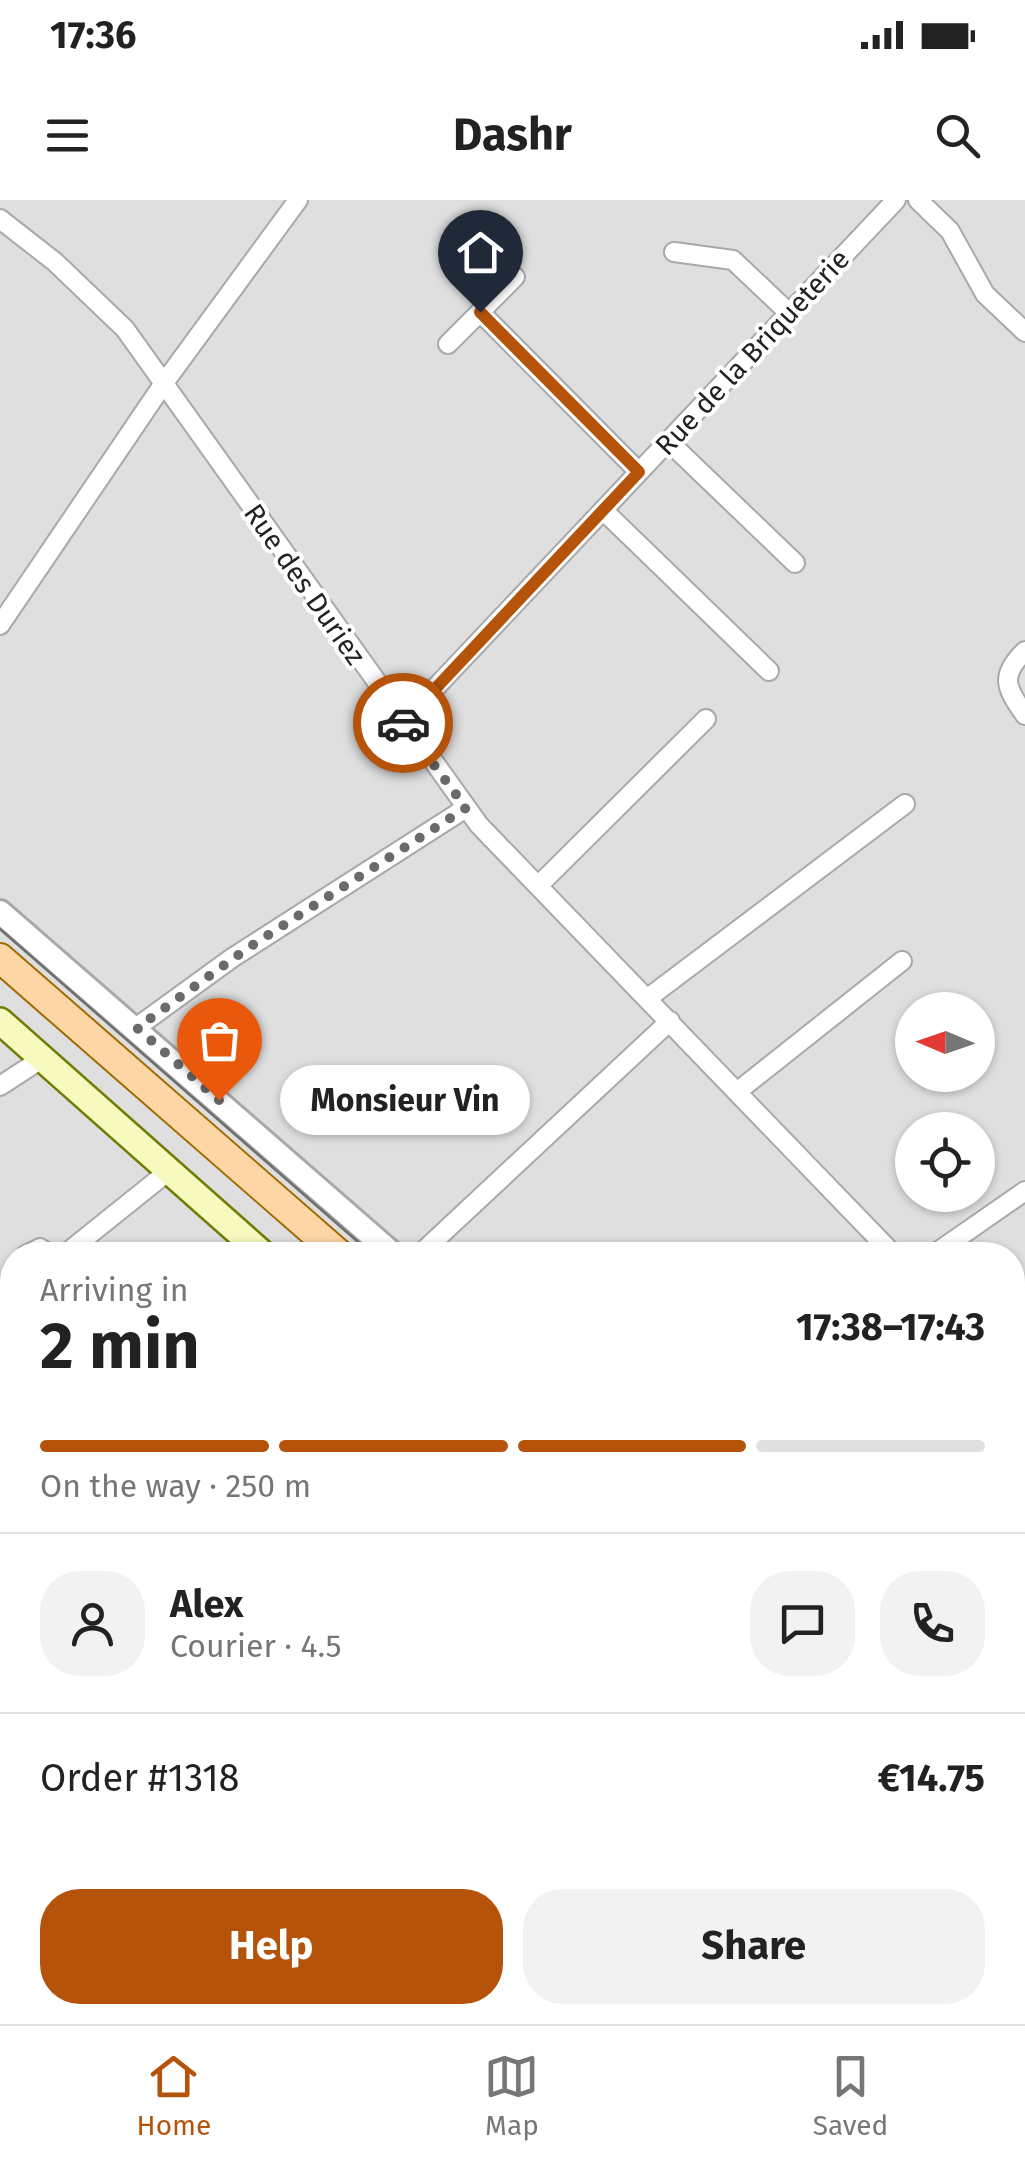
<!DOCTYPE html>
<meta charset="utf-8">
<style>
:root{--surface:#fff;--page:#f2f2f2;--text:#222;--muted:#767676;--line:#e0e0e0;--accent:#b45309}
body{margin:0;font-family:"Fira Sans",sans-serif;background:var(--page);color:var(--text);height:100vh;display:flex;flex-direction:column;font-size:38px;white-space:nowrap}
*{box-sizing:border-box;margin:0}
p{font-size:32px;color:var(--muted)}
.icon{flex:none;width:55px;height:55px;fill:none;stroke:currentColor;stroke-width:2;stroke-linecap:round;stroke-linejoin:round}
.map{position:relative;flex:1;overflow:hidden}
.details{position:absolute;left:0px;top:1042px;width:1025px;height:782px;display:flex;flex-direction:column;background:var(--surface);border-radius:40px 40px 0 0;box-shadow:0 2px 8px #0004}
.details>*{flex:none}
.needle{width:65px;rotate:272deg}
.buttons{position:absolute;left:895px;top:792px;display:grid;gap:20px}
.buttons a{display:grid;place-items:center;width:100px;height:100px;border-radius:50%;background:var(--surface);box-shadow:0 2px 8px #0004;font-size:50px}
.pin{position:absolute;display:grid;place-items:center;width:85px;height:85px;color:#fff;margin:-102px -42px;border-radius:50% 50% 50% 0;rotate:-45deg;box-shadow:0 0 10px #0007}
.pin .icon{rotate:45deg}
.courier{position:absolute;display:grid;place-items:center;width:100px;height:100px;margin:-50px;border:8px solid #b45309;border-radius:50%;background:#fff;color:#222;box-shadow:0 2px 12px #0007}
.bubble{position:absolute;height:70px;border-radius:35px;background:var(--surface);box-shadow:0 2px 8px #0004;font-size:32px;font-weight:700;line-height:70px;text-align:center}
.summary em{font-style:normal;font-weight:700}
.summary div{display:flex;flex-direction:column-reverse}
.summary{display:flex;align-items:center;justify-content:space-between;height:170px;padding:0 40px}
h1{font-size:65px;font-weight:700;line-height:75px}
.bar{display:grid;grid-template-columns:repeat(4,1fr);gap:15px 10px;align-content:center;height:120px;padding:0 40px}
.bar i{height:12px;border-radius:8px;background:var(--line)}
.bar .current{background:var(--accent)}
.bar p{grid-column:span 4}
.line{display:flex;align-items:center;gap:25px;padding:0 40px;border-top:2px solid var(--line)}
.line div{flex:1}
.round{display:grid;place-items:center;flex:none;width:105px;height:105px;border-radius:40px;background:var(--page)}
.cta{display:flex;gap:20px;margin-top:auto;padding:20px 40px}
.cta a{flex:1;height:115px;border-radius:40px;background:var(--accent);color:#fff;font-size:40px;font-weight:700;line-height:115px;text-align:center}
.cta a+a{background:var(--page);color:var(--text)}
.status{display:flex;justify-content:space-between;align-items:center;height:70px;padding:0 50px;background:var(--surface);direction:ltr}
.status svg{height:28px;fill:currentColor}
header{display:flex;justify-content:space-between;align-items:center;height:130px;padding:0 40px;background:var(--surface);font-size:45px;font-weight:700}
.tabs{display:flex;justify-content:space-around;align-items:center;height:140px;border-top:2px solid var(--line);background:var(--surface);font-size:28px;color:var(--muted)}
.tabs a{display:grid;justify-items:center;gap:5px}
.tabs .current{color:var(--accent)}
.map>svg:first-child{display:block}
.residential{fill:#e0dfdf;fill-rule:evenodd}
.lines{fill:none;stroke-linecap:round;stroke-linejoin:round}
.minor-casing{stroke:#a9a9a9;stroke-width:22}
.tertiary-casing{stroke:#a9a9a9;stroke-width:28}
.secondary-casing{stroke:#707d05;stroke-width:30}
.primary-casing{stroke:#a06b00;stroke-width:32}
.minor{stroke:#fff;stroke-width:18}
.tertiary{stroke:#fff;stroke-width:22}
.secondary{stroke:#f7fabf;stroke-width:25}
.primary{stroke:#fcd6a4;stroke-width:28}
.tram{stroke:#707070;stroke-width:2.5}
.done{stroke:#6b6a68;stroke-width:10;stroke-dasharray:0 18}
.route{stroke:#b45309;stroke-width:12}
.labels{text-anchor:middle;stroke-width:8;stroke-linejoin:round;paint-order:stroke}
.street-label{font-size:28px;fill:#222;stroke:#fff}
</style>
<div class="status"><b>17:36</b><svg viewBox="0 0 49 12"><path d="M0 12V9h3v3zM5 12V6h3v6zM10 12V3h3v9zM15 12V0h3v12zM26 1h20v11H26zM47 4h2v5h-2z"/></svg></div>
<header><svg class="icon" aria-label="menu" viewBox="0 0 24 24"><path d="M4 6h16M4 12h16M4 18h16"/></svg>Dashr<svg class="icon" aria-label="search" viewBox="0 0 24 24"><circle cx="10" cy="10" r="6"/><path d="M15 15l6 6"/></svg></header>
<div class="map">
<svg width="1025" height="1824" viewBox="0 0 1025 1824">
<rect width="100%" height="100%" fill="#f2efe9"/>
<path class="residential" d="M 0,0 L 1025,0 L 1025,1824 L 0,1824 ZM 912,810 L 978,810 L 978,875 L 912,875 ZM 912,930 L 978,930 L 978,995 L 912,995 ZM 12,1055 L 1012,1055 L 1012,1812 L 12,1812 Z"/>
<g class="lines">
<g class="minor-casing">
<path id="minor" d="M 918,0 L 950,31 L 985,94 L 1025,132
M 0,19 L 55,62 L 125,129 L 479,625 L 894,1055
M 674,52 L 733,60 L 789,113
M 480,112 L 639,272
M 448,144 L 515,77
M 668,241 L 795,363
M 603,310 L 769,471
M 0,425 L 164,183 L 298,0
M 1025,451 C 999,476 1006,488 1025,515
M 403,522 L 896,0
M 538,686 L 706,519
M 648,798 L 905,604
M 137,827 L 232,758 L 466,608
M 0,886 L 43,858
M 738,891 L 902,761
M 26,1055 L 40,1048 L 51,1055
M 64,1055 L 170,970
M 419,1055 L 670,821
M 933,1055 L 1025,991
M 1012,1185 L 1025,1200
M 0,1398 L 12,1407
M 354,1824 L 365,1812"/>
</g>
<g class="tertiary-casing">
<path id="tertiary" d="M 0,712 L 394,1055
M 1012,1424 L 1025,1421
M 1012,1599 L 1025,1610
M 1012,1720 L 1025,1731"/>
</g>
<g class="secondary-casing">
<path id="secondary" d="M 0,821 L 264,1055
M 0,1582 L 12,1589
M 272,1812 L 284,1824"/>
</g>
<g class="primary-casing">
<path id="primary" d="M 0,758 L 340,1055
M 1012,1673 L 1025,1684"/>
</g>
<use href="#minor" class="minor"/>
<use href="#tertiary" class="tertiary"/>
<use href="#secondary" class="secondary"/>
<use href="#primary" class="primary"/>
<path class="tram" d="M 0,729 L 373,1055
M 1012,1630 L 1025,1642"/>
</g>
<g class="lines">
<path class="done" d="M 219,900 L 137,828 L 248,748 L 466,608 L 403,523"/>
<path class="route" d="M 403,523 L 639,272 L 480,112"/>
</g>
<g class="labels">
<g class="street-label">
<text transform="translate(752 152) rotate(-47)" y="10">Rue de la Briqueterie</text>
<text transform="translate(305 384) rotate(55)" y="10">Rue des Duriez</text>
</g>
</g>
</svg>
<div class="buttons">
<a><svg class="needle" viewBox="-14 -14 28 28"><path d="M0-13l5 13h-10z" fill="#e53935"/><path d="M0 13l5-13h-10z" fill="#767676"/></svg></a>
<a><svg class="icon" aria-label="locate" viewBox="0 0 24 24"><circle cx="12" cy="12" r="6"/><path d="M12 2v4M12 18v4M2 12h4M18 12h4"/></svg></a>
</div>
<div class="pin" style="left:219px;top:900px;background:#ea580c"><svg class="icon" aria-label="bag" viewBox="0 0 24 24"><path d="M5 8h14l-1 12H6zM9 8a3 3 0 0 1 6 0"/></svg></div>
<div class="pin" style="left:480px;top:112px;background:#1f2937"><svg class="icon" aria-label="home" viewBox="0 0 24 24"><path d="M3 11l9-7 9 7M6 9v11h12V9"/></svg></div>
<div class="courier" style="left:403px;top:523px"><svg class="icon" aria-label="car" viewBox="0 0 24 24"><path d="M5 17H2v-5l4-1 3-4h7l3 4 3 1v5h-3M9 17h6M6 11h13"/><circle cx="7" cy="17" r="2"/><circle cx="17" cy="17" r="2"/></svg></div>
<div class="bubble" style="left:280px;top:865px;width:250px">Monsieur Vin</div>
<section class="details">
<div class="summary"><div><h1>2 min</h1><p>Arriving in</p></div><em>17:38–17:43</em></div>
<div class="bar"><i class="current"></i><i class="current"></i><i class="current"></i><i></i><p>On the way · 250 m</p></div>
<div class="line" style="height:180px"><a class="round"><svg class="icon" aria-label="person" viewBox="0 0 24 24"><circle cx="12" cy="8" r="4"/><path d="M4 21q1-7 8-7t8 7"/></svg></a><div><b>Alex</b><p>Courier · 4.5</p></div><a class="round"><svg class="icon" aria-label="chat" viewBox="0 0 24 24"><path d="M4 5h16v11H9l-5 4z"/></svg></a><a class="round"><svg class="icon" aria-label="phone" viewBox="0 0 24 24"><path d="M5 4h4l2 5-3 2q2 4 5 5l2-3 5 2v4C11 20 4 13 5 4z"/></svg></a></div>
<div class="line" style="height:130px"><div>Order #1318</div><b>€14.75</b></div>
<div class="cta"><a>Help</a><a>Share</a></div>
</section>
</div>
<nav class="tabs">
<a class="current"><svg class="icon" aria-label="home" viewBox="0 0 24 24"><path d="M3 11l9-7 9 7M6 9v11h12V9"/></svg>Home</a>
<a><svg class="icon" aria-label="map" viewBox="0 0 24 24"><path d="M3 6l6-2 6 2 6-2v14l-6 2-6-2-6 2zM9 4v14M15 6v14"/></svg>Map</a>
<a><svg class="icon" aria-label="saved" viewBox="0 0 24 24"><path d="M7 4h10v16l-5-4-5 4z"/></svg>Saved</a>
</nav>
